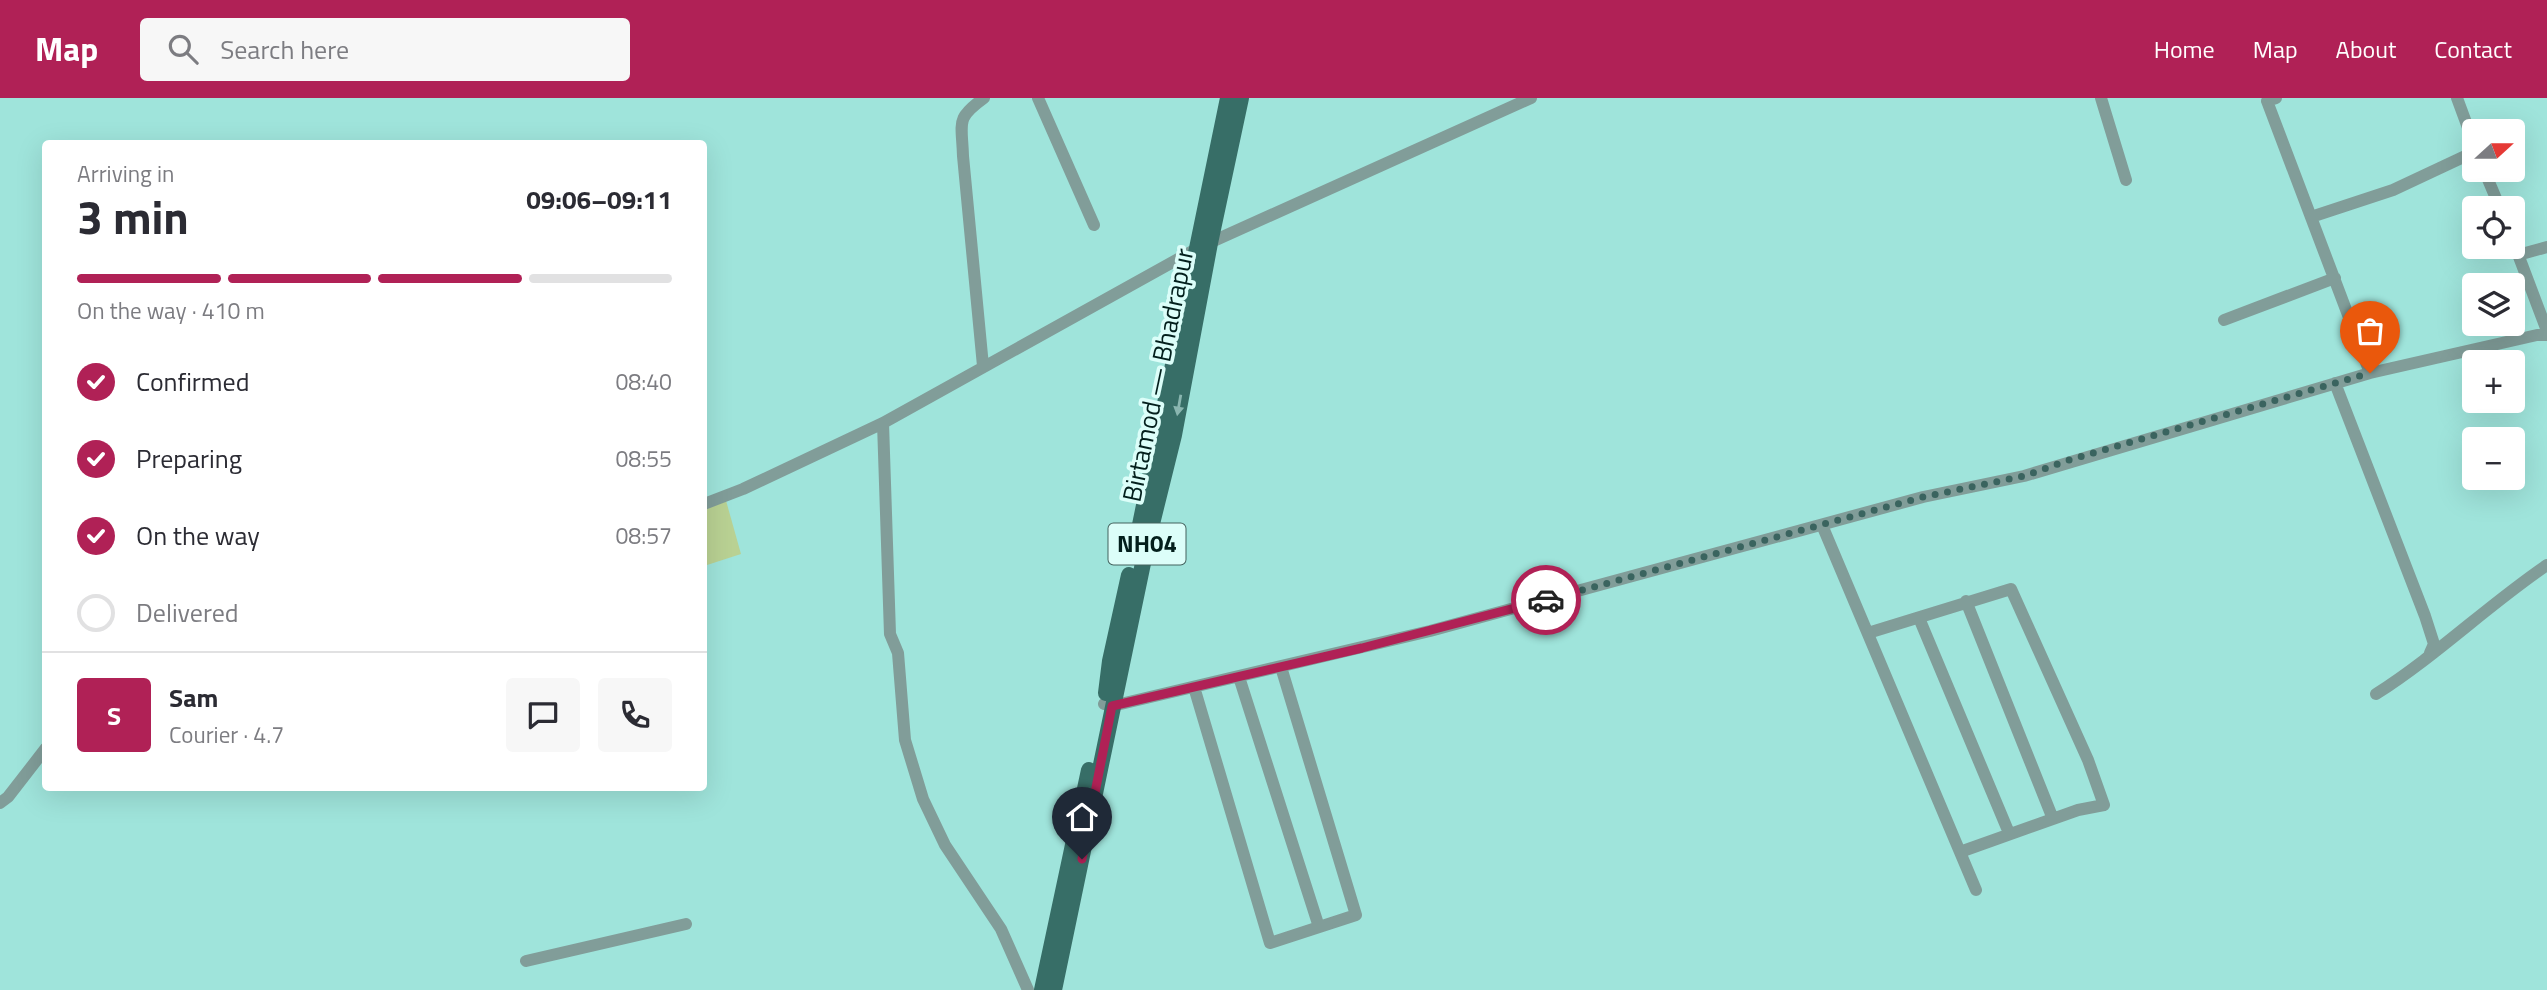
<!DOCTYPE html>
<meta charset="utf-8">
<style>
:root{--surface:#fff;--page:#f7f7f7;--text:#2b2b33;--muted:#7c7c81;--line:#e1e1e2;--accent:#b02156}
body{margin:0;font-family:"Titillium Web",sans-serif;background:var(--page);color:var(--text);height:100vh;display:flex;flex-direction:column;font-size:26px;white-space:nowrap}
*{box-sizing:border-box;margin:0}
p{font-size:23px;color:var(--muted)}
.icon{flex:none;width:38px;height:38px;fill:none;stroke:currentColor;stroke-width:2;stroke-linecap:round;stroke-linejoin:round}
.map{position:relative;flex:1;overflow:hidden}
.panel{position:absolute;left:42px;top:42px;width:665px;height:651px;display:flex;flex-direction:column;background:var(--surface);border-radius:7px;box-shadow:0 7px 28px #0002}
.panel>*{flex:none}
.needle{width:46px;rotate:69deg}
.buttons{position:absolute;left:2462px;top:21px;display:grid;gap:14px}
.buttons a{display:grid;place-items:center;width:63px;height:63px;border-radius:7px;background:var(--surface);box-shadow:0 7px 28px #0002;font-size:35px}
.pin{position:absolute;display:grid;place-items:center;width:60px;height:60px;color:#fff;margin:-72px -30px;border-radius:50% 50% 50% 0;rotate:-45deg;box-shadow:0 0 7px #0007}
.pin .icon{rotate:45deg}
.courier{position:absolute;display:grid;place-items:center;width:70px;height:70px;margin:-35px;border:5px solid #b02156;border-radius:50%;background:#fff;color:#222;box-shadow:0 2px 9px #0007}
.headline em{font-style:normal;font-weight:700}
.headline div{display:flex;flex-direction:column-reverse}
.headline{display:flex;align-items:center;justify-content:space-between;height:119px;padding:0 35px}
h1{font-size:46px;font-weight:700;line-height:52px}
.bar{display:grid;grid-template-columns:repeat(4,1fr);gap:10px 7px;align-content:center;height:84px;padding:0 35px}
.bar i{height:9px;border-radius:5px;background:var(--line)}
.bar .active{background:var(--accent)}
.bar p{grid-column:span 4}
.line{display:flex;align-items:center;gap:18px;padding:0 35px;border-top:2px solid var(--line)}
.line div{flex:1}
.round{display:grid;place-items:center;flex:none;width:74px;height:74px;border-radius:7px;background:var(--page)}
ol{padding:0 35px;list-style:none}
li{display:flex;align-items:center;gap:21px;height:77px}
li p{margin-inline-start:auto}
li .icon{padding:7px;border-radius:50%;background:var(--accent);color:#fff;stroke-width:4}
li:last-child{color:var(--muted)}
li i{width:38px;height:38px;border:4px solid var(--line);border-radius:50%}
header{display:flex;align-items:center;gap:42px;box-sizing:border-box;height:98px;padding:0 35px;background:var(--accent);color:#fff}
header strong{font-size:33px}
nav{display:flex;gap:38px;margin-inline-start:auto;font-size:24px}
.search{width:490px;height:63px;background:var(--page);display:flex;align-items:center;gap:18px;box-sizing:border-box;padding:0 24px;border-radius:7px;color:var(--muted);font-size:26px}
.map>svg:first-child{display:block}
.green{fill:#b9d193}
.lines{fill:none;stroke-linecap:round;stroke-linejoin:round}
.minor{stroke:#819d99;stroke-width:12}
.major{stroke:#376e67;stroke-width:16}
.oneway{fill:#8ab6b0}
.done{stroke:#3a645f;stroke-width:7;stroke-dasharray:0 12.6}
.route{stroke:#b02156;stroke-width:9}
.labels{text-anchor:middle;stroke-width:7;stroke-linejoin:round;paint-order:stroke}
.shield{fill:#dcfef9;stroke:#44625e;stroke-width:2}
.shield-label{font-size:24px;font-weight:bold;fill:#031f1c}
.street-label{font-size:26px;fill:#031f1c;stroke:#dcfef9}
</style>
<header>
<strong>Map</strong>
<div class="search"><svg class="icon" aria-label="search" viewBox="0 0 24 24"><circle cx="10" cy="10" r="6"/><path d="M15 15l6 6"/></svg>Search here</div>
<nav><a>Home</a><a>Map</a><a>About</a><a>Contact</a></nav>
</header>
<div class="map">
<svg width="2547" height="892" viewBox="0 0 2547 892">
<rect width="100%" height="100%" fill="#9fe4db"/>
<path class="green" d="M 725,399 L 741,456 L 704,468 L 704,406 Z"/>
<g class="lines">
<path class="minor" d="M 1038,0 L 1094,127
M 2101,0 L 2126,82
M 2276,0 L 2267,3 L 2370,275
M 2457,0 L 2474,46
M 2484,72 L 2500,110
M 2311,119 L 2393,92 L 2474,54
M 2513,143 L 2547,233
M 2518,157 L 2547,149
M 2224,222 L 2335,180
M 983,268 L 963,58 C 962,24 955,21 984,0
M 2335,285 L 2425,518 L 2434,546 L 2430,555
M 883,325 L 890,536 L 898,555 L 905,642 L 923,701 L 945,747 L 1001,831 L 1028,892
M 704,406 L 743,391 L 883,325 L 1198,150 L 1531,0
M 1822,427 L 1976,792
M 1966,503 L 2053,721
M 1919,520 L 2009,735
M 1868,535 L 2011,491 L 2088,662 L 2104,707 L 2078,712 L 1960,754
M 1239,579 L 1319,829
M 1194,589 L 1270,845 L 1356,817 L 1281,569
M 2376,596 C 2436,558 2488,507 2547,467
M 1104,606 L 1112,608 L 1430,533 L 1923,399 L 2024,378 L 2370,275 L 2537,237 L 2547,237
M 0,705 L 8,699 L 46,650
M 526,863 L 686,826"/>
<path class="major" d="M 1135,451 L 1228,0
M 1106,595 L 1110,563 L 1129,477
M 1042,892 L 1089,672
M 1054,892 L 1147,446 L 1174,337 L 1210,145 L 1241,0"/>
</g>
<defs><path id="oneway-solid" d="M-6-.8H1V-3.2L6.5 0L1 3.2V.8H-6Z" transform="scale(1.75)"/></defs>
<use class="oneway" href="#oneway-solid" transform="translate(1179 307) rotate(100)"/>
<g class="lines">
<path class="done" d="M 1546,502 L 1923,399 L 2024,378 L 2066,363 L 2370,275"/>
<path class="route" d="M 1082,761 L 1112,608 L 1362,550 L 1546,502"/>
</g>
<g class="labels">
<rect class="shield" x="1108.5" y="425.5" width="77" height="41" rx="5"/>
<g class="shield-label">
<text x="1147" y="454">NH04</text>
</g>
<g class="street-label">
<text transform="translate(1158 277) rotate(-78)" y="9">Birtamod — Bhadrapur</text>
</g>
</g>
</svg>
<div class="buttons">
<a><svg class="needle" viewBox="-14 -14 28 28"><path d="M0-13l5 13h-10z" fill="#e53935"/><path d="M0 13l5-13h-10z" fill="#7c7c81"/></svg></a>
<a><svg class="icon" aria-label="locate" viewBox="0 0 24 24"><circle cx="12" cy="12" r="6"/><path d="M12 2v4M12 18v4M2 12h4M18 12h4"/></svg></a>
<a><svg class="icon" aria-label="layers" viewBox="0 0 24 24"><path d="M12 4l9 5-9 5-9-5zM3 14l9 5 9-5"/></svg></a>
<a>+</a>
<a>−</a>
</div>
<div class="pin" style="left:2370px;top:275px;background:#ea580c"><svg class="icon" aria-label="bag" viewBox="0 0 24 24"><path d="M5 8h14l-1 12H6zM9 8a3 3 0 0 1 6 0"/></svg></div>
<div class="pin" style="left:1082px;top:761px;background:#1f2937"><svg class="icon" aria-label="home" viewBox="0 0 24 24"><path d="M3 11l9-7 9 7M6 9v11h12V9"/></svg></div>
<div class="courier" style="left:1546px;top:502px"><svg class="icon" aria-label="car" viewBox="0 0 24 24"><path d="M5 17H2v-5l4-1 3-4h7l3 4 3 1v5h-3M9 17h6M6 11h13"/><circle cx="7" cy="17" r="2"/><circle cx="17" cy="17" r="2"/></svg></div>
<section class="panel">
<div class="headline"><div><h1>3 min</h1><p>Arriving in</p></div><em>09:06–09:11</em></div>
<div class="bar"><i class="active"></i><i class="active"></i><i class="active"></i><i></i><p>On the way · 410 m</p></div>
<ol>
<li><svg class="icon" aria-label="check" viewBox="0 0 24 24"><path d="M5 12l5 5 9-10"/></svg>Confirmed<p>08:40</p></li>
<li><svg class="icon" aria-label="check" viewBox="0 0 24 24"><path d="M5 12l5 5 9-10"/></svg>Preparing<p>08:55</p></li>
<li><svg class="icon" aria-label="check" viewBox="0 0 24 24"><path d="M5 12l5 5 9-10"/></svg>On the way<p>08:57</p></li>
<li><i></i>Delivered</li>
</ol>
<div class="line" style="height:126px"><b class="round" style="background:var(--accent);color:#fff">S</b><div><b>Sam</b><p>Courier · 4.7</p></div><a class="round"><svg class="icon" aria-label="chat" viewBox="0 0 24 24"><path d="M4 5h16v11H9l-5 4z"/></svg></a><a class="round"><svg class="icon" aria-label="phone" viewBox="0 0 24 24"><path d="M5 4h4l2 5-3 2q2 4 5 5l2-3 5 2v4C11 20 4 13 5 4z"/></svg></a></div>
</section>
</div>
